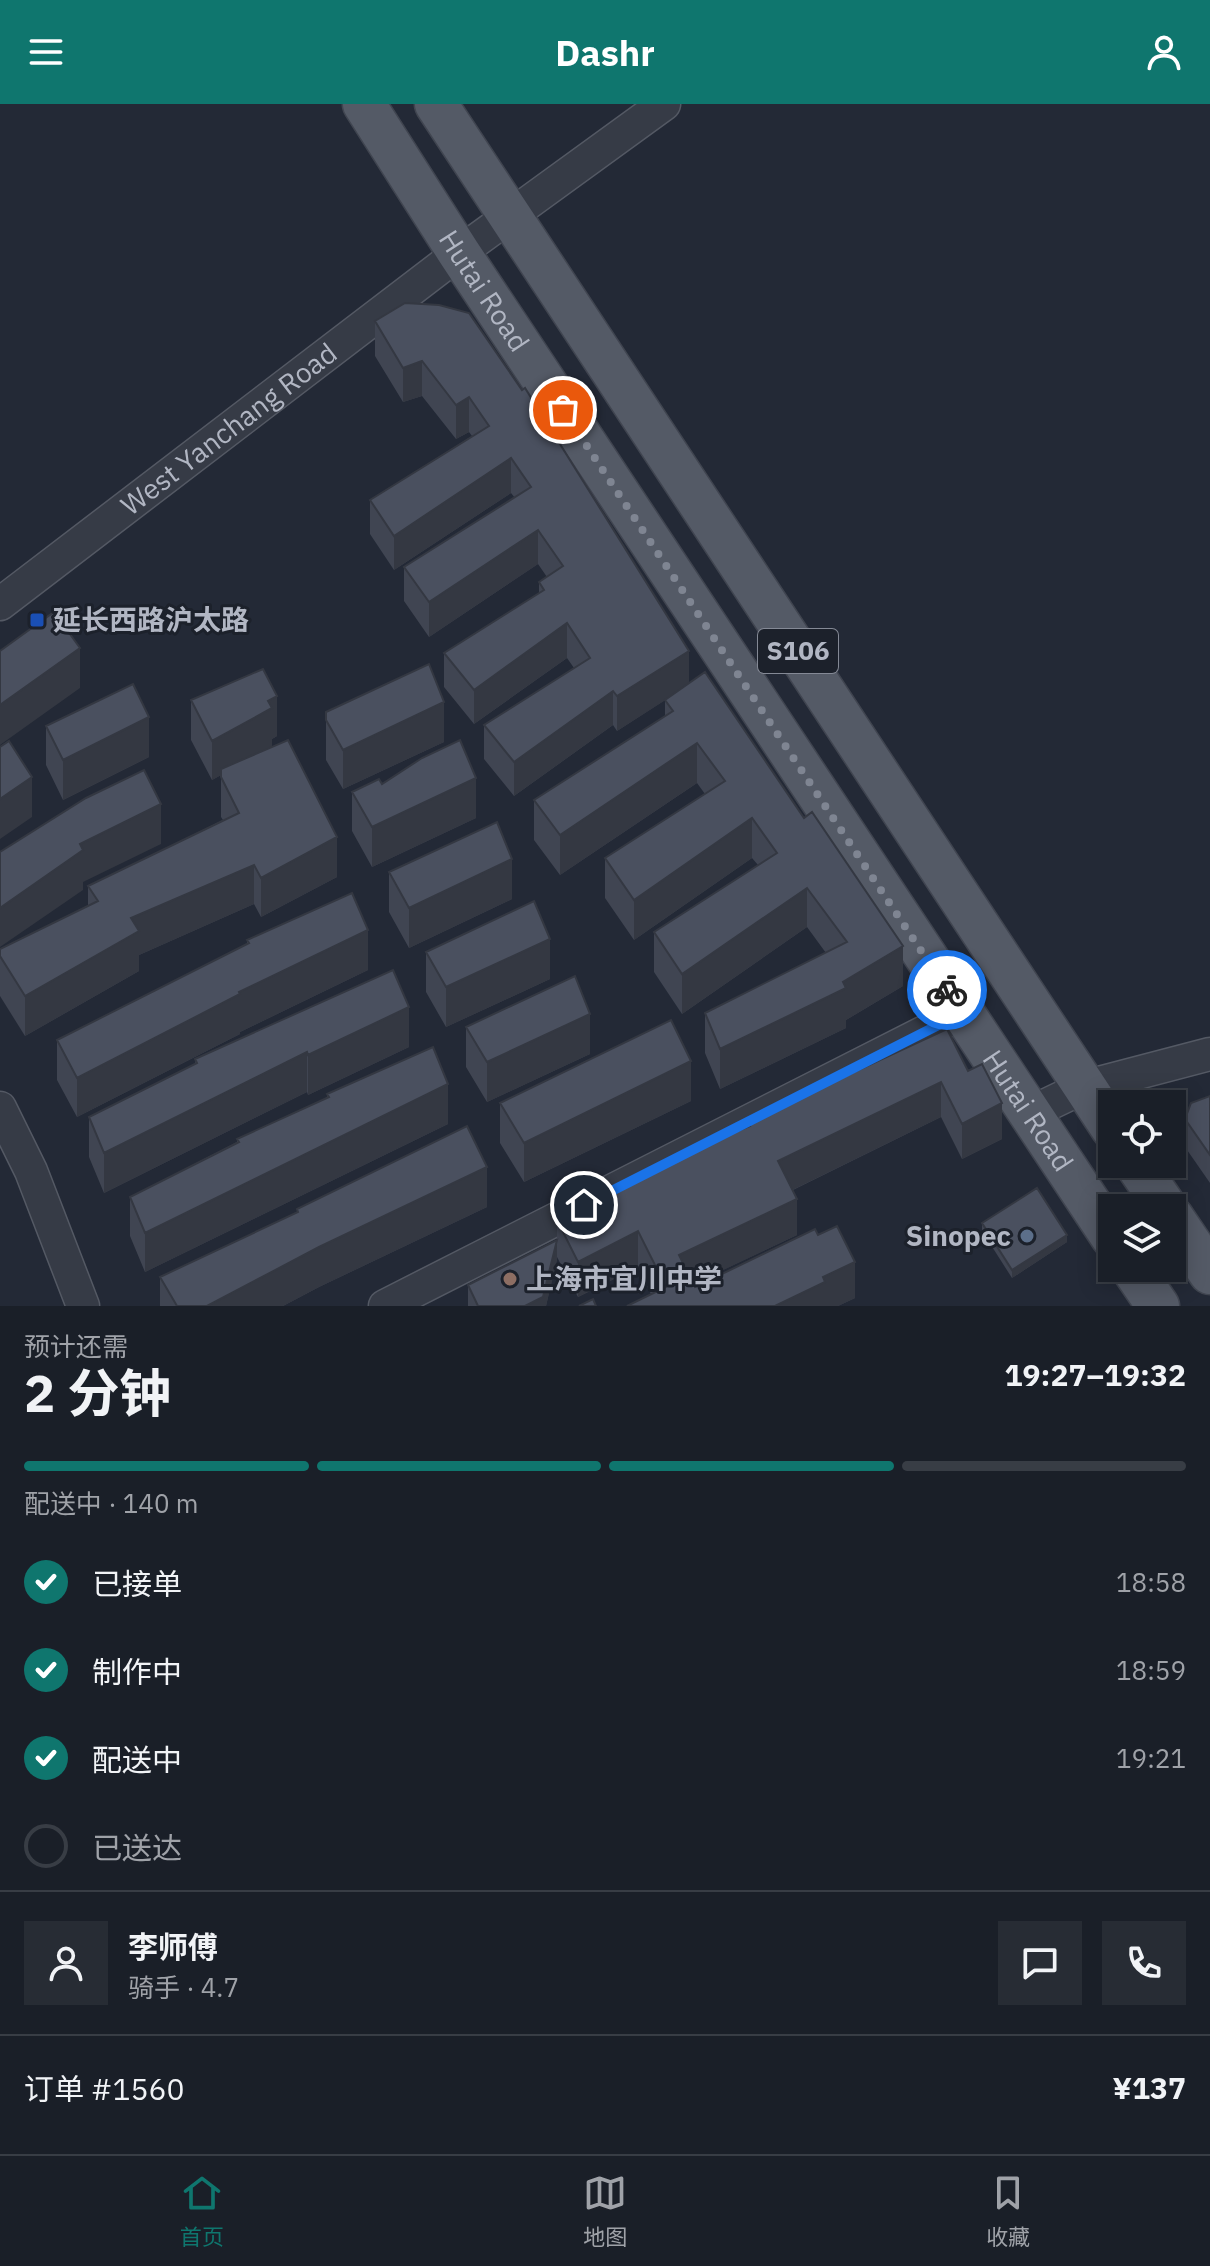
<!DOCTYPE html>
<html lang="zh">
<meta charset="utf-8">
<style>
:root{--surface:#1a1f28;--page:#272c34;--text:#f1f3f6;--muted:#9fa2a8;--line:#383d45;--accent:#0f766e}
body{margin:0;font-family:"IBM Plex Sans","Noto Sans SC",sans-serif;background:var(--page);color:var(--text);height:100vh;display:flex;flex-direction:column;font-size:30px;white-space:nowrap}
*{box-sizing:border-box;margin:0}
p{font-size:26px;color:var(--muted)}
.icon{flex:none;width:44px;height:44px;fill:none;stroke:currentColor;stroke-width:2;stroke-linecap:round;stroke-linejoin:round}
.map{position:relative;height:1202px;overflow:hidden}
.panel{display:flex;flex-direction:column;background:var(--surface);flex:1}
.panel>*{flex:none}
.buttons{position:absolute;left:1098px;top:986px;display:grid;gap:16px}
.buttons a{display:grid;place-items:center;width:88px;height:88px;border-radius:0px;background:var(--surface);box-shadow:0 4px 20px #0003,0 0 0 2px var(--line);font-size:40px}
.pin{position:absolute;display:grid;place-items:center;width:68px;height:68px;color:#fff;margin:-34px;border:4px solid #fff;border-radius:50%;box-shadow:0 2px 8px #0007}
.courier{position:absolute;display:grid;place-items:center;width:80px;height:80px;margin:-40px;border:6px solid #1a73e8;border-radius:50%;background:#fff;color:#222;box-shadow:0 2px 10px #0007}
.summary em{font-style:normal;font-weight:700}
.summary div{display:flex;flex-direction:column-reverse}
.summary{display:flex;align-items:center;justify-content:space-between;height:136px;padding:0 24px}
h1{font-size:52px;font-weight:700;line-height:60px}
.bar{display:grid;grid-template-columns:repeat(4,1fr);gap:12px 8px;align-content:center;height:96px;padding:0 24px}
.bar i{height:10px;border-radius:6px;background:var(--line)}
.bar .on{background:var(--accent)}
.bar p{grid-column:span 4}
.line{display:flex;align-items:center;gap:20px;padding:0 24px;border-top:2px solid var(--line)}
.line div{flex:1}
.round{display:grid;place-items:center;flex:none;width:84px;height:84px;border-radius:0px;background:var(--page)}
ol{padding:0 24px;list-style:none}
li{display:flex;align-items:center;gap:24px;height:88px}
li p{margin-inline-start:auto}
li .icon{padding:8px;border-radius:50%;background:var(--accent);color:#fff;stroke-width:4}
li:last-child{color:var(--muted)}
li i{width:44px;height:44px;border:4px solid var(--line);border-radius:50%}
header{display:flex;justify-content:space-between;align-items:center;height:104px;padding:0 24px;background:var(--accent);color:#fff;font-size:36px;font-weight:700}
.tab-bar{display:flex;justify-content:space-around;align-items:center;height:112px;border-top:2px solid var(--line);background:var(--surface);font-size:22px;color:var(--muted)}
.tab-bar a{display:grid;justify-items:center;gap:4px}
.tab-bar .on{color:var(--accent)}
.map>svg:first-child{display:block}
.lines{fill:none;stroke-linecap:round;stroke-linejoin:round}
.minor-casing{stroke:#545964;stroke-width:35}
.major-casing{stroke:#404550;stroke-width:45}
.minor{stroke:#363b46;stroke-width:32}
.major{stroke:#545a66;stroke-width:42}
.wall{fill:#404552}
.shaded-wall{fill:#343842}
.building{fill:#4a505f;stroke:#343842;stroke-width:2}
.done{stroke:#7f8592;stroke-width:8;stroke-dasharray:0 14.4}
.route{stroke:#1a73e8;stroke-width:10}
.transit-dot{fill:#1a4fb4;stroke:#1c212b;stroke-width:3}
.service-dot{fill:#5c6f8a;stroke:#1c212b;stroke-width:3}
.education-dot{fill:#8d6e63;stroke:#1c212b;stroke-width:3}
.labels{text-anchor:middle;stroke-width:6;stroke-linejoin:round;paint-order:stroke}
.shield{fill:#1c212b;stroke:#848995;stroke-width:2}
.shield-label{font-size:26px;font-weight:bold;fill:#b1b6c3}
.street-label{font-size:28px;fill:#b1b6c3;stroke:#1c212b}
.poi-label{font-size:28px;font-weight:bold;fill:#b1b6c3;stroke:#1c212b;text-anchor:start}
</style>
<header><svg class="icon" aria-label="menu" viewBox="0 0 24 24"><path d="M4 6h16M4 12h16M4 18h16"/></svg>Dashr<svg class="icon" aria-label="person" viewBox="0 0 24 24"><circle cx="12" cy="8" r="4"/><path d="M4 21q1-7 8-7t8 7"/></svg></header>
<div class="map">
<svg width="1210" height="1202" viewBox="0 0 1210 1202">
<rect width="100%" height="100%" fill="#232936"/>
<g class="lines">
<g class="minor-casing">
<g id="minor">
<path id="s1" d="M 0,500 L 459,149 L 664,0"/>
<path d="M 0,1004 L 31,1067 L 83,1202"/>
<path d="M 1030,1009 L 1084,983 L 1210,950"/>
<path d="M 385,1202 L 962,909"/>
</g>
</g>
<g class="major-casing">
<g id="major">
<path id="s2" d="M 364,0 L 459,149 L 1112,1133"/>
<path d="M 436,0 L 1112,1024"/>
<path d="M 1136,1060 L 1166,1104"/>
<path d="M 1172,1113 L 1210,1169"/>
<path d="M 1132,1164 L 1158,1202"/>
</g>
</g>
<use href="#minor" class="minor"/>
<use href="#major" class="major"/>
</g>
<path class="wall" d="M 405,199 L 689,579 L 903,882 L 846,916 L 846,924 L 720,985 L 705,949 L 705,909 L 826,849 L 807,823 L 682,910 L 654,868 L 654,828 L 758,761 L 752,754 L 634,836 L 605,794 L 605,754 L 705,690 L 697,679 L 560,771 L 534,736 L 534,696 L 665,612 L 665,596 L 617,627 L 613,621 L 514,692 L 484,655 L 484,621 L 574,564 L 567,554 L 474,620 L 444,583 L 444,549 L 539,490 L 539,478 L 547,473 L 538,460 L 429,533 L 404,497 L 404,463 L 515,394 L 511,389 L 394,466 L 370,430 L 370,396 L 472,332 L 469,328 L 456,335 L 422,292 L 403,298 L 375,252 L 375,217 Z
M 191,596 L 277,632 L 272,635 L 272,643 L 337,773 L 261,813 L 254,800 L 139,851 L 139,867 L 25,932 L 0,892 L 0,845 L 88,802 L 88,782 L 223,716 L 221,713 L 221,671 L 212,676 L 191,636 Z
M 326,608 L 444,638 L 343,685 L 326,656 Z
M 46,622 L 149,653 L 63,696 L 46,661 Z
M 382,680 L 476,714 L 372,763 L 352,727 L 352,688 Z
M 389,768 L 512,795 L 409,844 L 389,808 Z
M 247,836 L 368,866 L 240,928 L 240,930 L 77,1013 L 57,976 L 57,936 L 247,840 Z
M 426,848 L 550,875 L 446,923 L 426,888 Z
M 466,923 L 590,950 L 487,998 L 466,963 Z
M 947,925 L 1002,1035 L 962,1055 L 941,1013 L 793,1086 L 797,1131 L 693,1180 L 695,1183 L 855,1194 L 838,1202 L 627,1202 L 651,1190 L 638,1163 L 578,1193 L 557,1153 L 546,1202 L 468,1202 L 468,1181 L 557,1136 L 557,1116 L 749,1022 L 749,1020 Z
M 409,943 L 308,991 L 307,988 L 104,1089 L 89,1053 L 89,1013 L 195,960 L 195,955 Z
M 327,990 L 448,1020 L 145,1168 L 130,1132 L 130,1093 L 237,1038 L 237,1035 L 327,994 Z
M 1210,992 L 1210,1079 L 1185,1043 L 1185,1015 Z
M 691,997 L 524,1078 L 500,1039 L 500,999 Z
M 487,1103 L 319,1183 L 283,1202 L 160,1202 L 160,1173 L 297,1109 L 297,1105 Z
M 982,1119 L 1067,1138 L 1012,1174 L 982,1127 Z"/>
<path class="shaded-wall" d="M 422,257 L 422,292 L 403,298 L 403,264 Z
M 469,293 L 469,328 L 456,335 L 456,301 Z
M 511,354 L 511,389 L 394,466 L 394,432 Z
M 538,426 L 538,460 L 429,533 L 429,498 Z
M 567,519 L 567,554 L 474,620 L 474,586 Z
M 80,544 L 80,584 L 0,641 L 0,601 Z
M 689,547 L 689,581 L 617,627 L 617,592 Z
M 613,587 L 613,621 L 514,692 L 514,658 Z
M 277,592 L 277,632 L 272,635 L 272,644 L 212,676 L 212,637 L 268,597 Z
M 444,598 L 444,638 L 343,685 L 343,646 Z
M 149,613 L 149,653 L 63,696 L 63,656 Z
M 697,639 L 697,679 L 560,771 L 560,731 Z
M 32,673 L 32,713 L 0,735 L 0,695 Z
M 476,674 L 476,714 L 372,763 L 372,723 Z
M 161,700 L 161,740 L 83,778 L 83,786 L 0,843 L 0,804 L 80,740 Z
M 752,714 L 752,754 L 634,836 L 634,796 Z
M 337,733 L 337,773 L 261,813 L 261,774 Z
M 512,755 L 512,795 L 409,844 L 409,804 Z
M 254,761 L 254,800 L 139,851 L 139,867 L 25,932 L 25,892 L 131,814 Z
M 807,784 L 807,823 L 682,910 L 682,870 Z
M 368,826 L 368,866 L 240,928 L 240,930 L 77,1013 L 77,974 L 239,888 Z
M 550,835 L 550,875 L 446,923 L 446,883 Z
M 903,842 L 903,882 L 846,916 L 846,924 L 720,985 L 720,945 L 843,878 Z
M 409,903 L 409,943 L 308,991 L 308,951 Z
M 590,910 L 590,950 L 487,998 L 487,958 Z
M 307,948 L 307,988 L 104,1089 L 104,1049 Z
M 691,957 L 691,997 L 524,1078 L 524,1039 Z
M 941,978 L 941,1013 L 778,1093 L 778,1057 Z
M 448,980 L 448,1020 L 145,1168 L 145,1129 Z
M 1002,999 L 1002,1035 L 962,1055 L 962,1020 Z
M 487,1063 L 487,1103 L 319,1183 L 283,1202 L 207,1202 L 319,1143 Z
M 797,1095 L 797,1131 L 679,1187 L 679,1151 Z
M 638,1127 L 638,1163 L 578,1193 L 578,1158 Z
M 1067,1131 L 1067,1138 L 1012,1174 L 1012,1166 Z
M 557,1136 L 557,1157 L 546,1202 L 525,1202 Z
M 855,1158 L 855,1194 L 838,1202 L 775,1202 L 823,1173 Z"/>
<path class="building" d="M 405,199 L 439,201 L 469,209 L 522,286 L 525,284 L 689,547 L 617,592 L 613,587 L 514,658 L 484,621 L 590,554 L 567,519 L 474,586 L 444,549 L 544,486 L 539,478 L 563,462 L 538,426 L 429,498 L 404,463 L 531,383 L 511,354 L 394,432 L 370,396 L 489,322 L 469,293 L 456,301 L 422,257 L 403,264 L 375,217 Z
M 54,508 L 80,544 L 0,601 L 0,547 Z
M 429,560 L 444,598 L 343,646 L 326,616 L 326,608 Z
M 263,565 L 277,592 L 268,597 L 272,604 L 212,637 L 191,596 Z
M 705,568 L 804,714 L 812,708 L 903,842 L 843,878 L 846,884 L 720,945 L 705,909 L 847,838 L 807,784 L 682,870 L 654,828 L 777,749 L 752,714 L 634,796 L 605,754 L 725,677 L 697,639 L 560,731 L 534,696 L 673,607 L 665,596 Z
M 133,580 L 149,613 L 63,656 L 46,622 Z
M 288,636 L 337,733 L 261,774 L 254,761 L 131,814 L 139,827 L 25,892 L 0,852 L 0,845 L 98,797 L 88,782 L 239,709 L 221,673 L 221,665 Z
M 460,636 L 476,674 L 372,723 L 352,688 L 379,675 L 382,680 L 422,654 Z
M 9,637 L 32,673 L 0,695 L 0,643 Z
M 144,666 L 161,700 L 80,740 L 83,746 L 0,804 L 0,748 L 86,694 Z
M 497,718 L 512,755 L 409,804 L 389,768 Z
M 352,789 L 368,826 L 239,888 L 240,890 L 77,974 L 57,936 L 249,839 L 247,836 Z
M 534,797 L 550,835 L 446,883 L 426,848 Z
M 393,866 L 409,903 L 308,951 L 307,948 L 104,1049 L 89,1013 L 197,959 L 195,955 Z
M 575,872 L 590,910 L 487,958 L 466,923 Z
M 671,916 L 691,957 L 524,1039 L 500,999 Z
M 947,925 L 968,967 L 982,960 L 1002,999 L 962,1020 L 941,978 L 778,1057 L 797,1095 L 679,1151 L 695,1183 L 815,1125 L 818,1131 L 837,1122 L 855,1158 L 823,1173 L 825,1178 L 775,1202 L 627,1202 L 666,1183 L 638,1127 L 578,1158 L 557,1116 L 725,1032 L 750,1022 L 749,1020 L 815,986 Z
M 433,943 L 448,980 L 145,1129 L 130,1093 L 239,1038 L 237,1035 L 329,993 L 327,990 Z
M 1210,992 L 1210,1051 L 1185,1015 L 1191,999 Z
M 467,1022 L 487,1063 L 319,1143 L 207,1202 L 177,1202 L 160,1173 L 298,1108 L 297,1105 Z
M 1037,1084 L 1067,1131 L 1012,1166 L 982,1119 Z
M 557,1136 L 543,1193 L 525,1202 L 478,1202 L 468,1181 Z
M 593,1195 L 596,1202 L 579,1202 Z"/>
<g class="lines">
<path class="done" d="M 563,306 L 947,886"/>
<path class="route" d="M 584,1101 L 962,909 L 947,886"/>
</g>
<rect class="transit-dot" x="29" y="508" width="16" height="16" rx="4"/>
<circle class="service-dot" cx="1027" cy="1132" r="8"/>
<circle class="education-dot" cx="510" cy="1175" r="8"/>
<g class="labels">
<rect class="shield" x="758" y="525" width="80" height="44" rx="6"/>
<g class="shield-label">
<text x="798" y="556">S106</text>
</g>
<g class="street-label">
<text dy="10" stroke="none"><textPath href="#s2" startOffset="222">Hutai Road</textPath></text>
<text dy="10" stroke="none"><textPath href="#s1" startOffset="288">West Yanchang Road</textPath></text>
<text dy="10" stroke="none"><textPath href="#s2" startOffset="1206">Hutai Road</textPath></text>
</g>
<g class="poi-label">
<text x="53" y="526">延长西路沪太路</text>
<text x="1011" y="1142" text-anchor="end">Sinopec</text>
<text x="526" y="1185">上海市宜川中学</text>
</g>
</g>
</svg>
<div class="buttons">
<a><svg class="icon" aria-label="locate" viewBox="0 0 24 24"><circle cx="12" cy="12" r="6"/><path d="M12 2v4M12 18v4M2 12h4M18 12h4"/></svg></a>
<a><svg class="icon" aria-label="layers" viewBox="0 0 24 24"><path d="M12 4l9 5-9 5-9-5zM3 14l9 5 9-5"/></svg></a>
</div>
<div class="pin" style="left:563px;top:306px;background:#ea580c"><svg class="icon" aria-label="bag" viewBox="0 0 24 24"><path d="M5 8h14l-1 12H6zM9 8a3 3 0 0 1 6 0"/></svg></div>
<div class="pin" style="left:584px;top:1101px;background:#1f2937"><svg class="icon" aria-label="home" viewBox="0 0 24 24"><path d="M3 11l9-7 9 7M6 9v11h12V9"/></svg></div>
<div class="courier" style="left:947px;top:886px"><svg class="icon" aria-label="bike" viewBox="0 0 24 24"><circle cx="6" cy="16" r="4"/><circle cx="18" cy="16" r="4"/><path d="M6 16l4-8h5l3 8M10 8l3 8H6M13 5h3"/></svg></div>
</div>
<section class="panel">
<div class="summary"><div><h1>2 分钟</h1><p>预计还需</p></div><em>19:27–19:32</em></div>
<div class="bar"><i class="on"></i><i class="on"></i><i class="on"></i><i></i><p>配送中 · 140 m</p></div>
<ol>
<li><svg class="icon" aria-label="check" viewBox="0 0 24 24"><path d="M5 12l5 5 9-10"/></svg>已接单<p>18:58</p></li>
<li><svg class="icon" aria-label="check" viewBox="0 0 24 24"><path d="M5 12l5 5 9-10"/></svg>制作中<p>18:59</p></li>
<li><svg class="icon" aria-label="check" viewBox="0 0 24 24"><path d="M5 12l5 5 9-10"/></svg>配送中<p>19:21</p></li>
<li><i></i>已送达</li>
</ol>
<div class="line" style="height:144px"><a class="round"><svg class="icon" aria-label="person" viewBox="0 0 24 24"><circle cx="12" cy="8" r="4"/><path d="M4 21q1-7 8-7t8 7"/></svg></a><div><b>李师傅</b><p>骑手 · 4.7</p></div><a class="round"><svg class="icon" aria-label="chat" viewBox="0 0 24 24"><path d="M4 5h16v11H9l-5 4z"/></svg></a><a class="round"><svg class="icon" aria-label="phone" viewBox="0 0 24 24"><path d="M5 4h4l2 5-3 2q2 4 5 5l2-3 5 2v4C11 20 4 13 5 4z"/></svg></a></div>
<div class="line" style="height:104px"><div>订单 #1560</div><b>¥137</b></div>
</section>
<nav class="tab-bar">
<a class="on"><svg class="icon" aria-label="home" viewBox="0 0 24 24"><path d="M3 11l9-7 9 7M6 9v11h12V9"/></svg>首页</a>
<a><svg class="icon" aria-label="map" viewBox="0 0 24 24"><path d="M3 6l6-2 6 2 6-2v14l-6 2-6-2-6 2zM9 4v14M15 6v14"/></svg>地图</a>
<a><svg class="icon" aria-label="saved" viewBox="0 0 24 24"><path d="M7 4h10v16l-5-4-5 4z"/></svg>收藏</a>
</nav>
